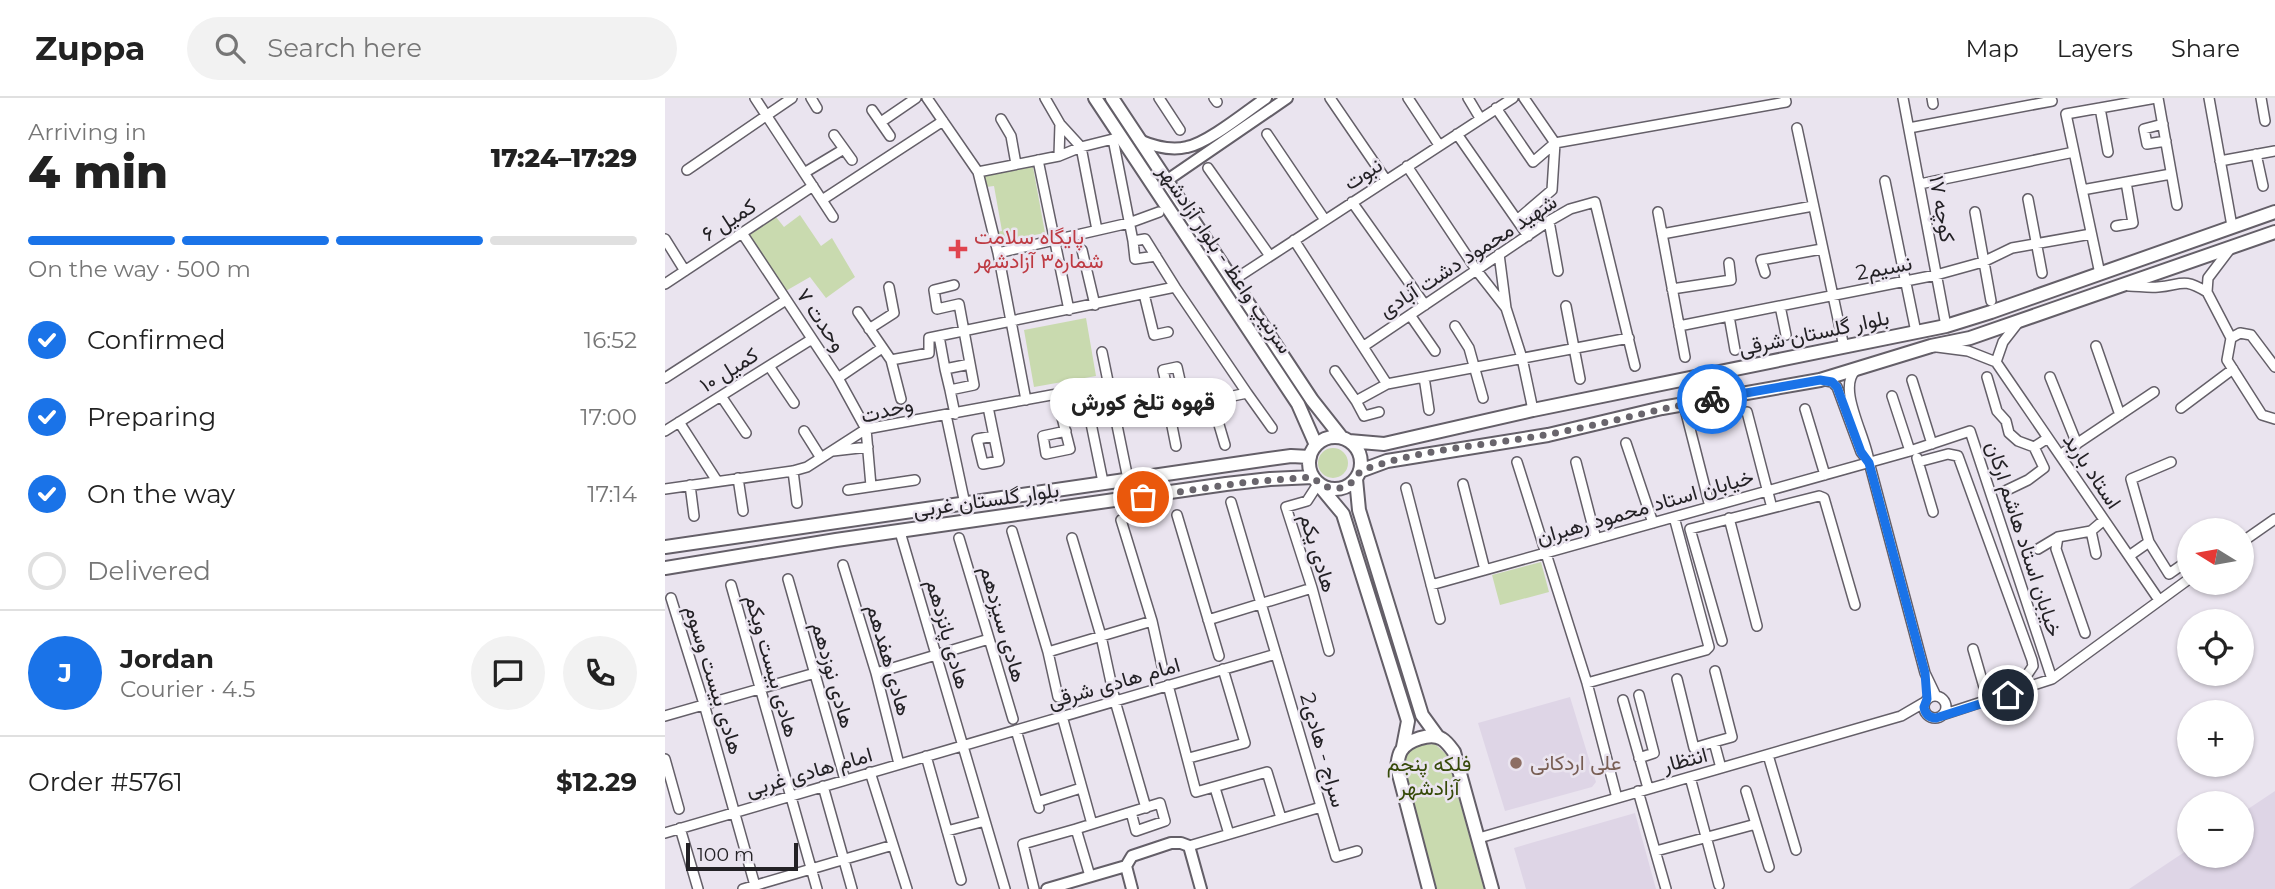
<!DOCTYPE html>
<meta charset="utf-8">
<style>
:root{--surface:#fff;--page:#f2f2f2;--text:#222;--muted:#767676;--line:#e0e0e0;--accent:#1a73e8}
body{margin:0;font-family:Montserrat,Vazirmatn,sans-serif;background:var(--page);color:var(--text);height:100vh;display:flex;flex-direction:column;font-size:26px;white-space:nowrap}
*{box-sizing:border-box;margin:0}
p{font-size:23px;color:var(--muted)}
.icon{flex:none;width:38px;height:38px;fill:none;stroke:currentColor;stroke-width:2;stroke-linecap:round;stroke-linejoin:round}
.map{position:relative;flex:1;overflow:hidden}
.details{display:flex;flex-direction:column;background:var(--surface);width:665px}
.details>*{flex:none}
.needle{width:46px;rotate:281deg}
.tools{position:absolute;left:1512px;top:420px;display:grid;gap:14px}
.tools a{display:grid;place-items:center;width:77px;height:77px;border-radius:50%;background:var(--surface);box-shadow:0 2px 5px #0004;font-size:35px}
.scale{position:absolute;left:21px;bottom:18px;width:112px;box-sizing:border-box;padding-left:7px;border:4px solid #232125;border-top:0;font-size:19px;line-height:24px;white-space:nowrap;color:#232125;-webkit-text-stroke:5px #eae4ef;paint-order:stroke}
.pin{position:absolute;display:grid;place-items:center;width:60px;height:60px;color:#fff;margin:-30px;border:4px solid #fff;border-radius:50%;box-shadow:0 2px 7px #0007}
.courier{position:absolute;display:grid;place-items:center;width:70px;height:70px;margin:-35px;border:5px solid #1a73e8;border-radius:50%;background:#fff;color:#222;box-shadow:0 2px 9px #0007}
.bubble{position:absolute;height:49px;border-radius:24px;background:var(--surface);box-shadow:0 2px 5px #0004;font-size:23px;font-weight:800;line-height:49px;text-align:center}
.summary em{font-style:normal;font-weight:800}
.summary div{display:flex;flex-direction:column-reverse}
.summary{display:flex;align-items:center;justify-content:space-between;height:119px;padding:0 28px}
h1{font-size:46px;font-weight:800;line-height:52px}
.bar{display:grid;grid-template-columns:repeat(4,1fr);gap:10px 7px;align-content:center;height:84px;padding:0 28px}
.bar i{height:9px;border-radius:5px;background:var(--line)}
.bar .current{background:var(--accent)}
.bar p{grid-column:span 4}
.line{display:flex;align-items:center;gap:18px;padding:0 28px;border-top:2px solid var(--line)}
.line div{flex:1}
.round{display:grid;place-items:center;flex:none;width:74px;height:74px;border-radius:37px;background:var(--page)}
ol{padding:0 28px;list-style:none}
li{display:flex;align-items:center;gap:21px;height:77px}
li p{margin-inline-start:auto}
li .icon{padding:7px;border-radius:50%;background:var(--accent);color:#fff;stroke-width:4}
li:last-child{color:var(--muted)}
li i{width:38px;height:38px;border:4px solid var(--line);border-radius:50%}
header{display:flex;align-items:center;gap:42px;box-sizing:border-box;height:98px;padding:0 35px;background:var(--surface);border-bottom:2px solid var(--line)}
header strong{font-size:33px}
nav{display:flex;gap:38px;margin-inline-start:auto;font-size:24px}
.search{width:490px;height:63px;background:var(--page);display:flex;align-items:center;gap:18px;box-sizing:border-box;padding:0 24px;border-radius:38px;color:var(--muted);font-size:26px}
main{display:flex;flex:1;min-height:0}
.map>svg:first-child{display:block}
.built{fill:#ded5e6}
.green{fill:#c9daaf}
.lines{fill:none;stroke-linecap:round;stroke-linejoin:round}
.minor-casing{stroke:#645f68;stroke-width:12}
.tertiary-casing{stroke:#645f68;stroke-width:14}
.secondary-casing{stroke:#645f68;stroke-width:16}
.minor{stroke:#fff;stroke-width:9}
.tertiary{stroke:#fff;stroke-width:10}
.secondary{stroke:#fff;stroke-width:12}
.done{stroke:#69656c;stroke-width:7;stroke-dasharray:0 12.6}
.route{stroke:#1a73e8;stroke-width:9}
.health-dot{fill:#e0444e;stroke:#eae4ef;stroke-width:2.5}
.education-dot{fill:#8d6e63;stroke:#eae4ef;stroke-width:2.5}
.labels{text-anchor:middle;stroke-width:5;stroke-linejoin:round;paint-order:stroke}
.street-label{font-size:21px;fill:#232125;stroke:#eae4ef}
.health-label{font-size:21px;fill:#be3a42;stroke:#eae4ef;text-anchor:start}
.education-label{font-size:21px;fill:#785e54;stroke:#eae4ef;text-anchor:start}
.park-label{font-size:21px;fill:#364a08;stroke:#eae4ef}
</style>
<header>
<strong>Zuppa</strong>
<div class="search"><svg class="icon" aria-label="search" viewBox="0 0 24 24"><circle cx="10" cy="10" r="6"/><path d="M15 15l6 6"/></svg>Search here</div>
<nav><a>Map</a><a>Layers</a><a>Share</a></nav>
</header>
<main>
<section class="details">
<div class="summary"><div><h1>4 min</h1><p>Arriving in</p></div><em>17:24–17:29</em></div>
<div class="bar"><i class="current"></i><i class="current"></i><i class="current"></i><i></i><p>On the way · 500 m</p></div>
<ol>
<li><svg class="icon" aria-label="check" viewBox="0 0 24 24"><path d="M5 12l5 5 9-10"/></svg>Confirmed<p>16:52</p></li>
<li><svg class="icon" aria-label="check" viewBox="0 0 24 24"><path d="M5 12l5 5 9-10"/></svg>Preparing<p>17:00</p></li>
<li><svg class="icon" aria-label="check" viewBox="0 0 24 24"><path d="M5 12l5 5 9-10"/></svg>On the way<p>17:14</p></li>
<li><i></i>Delivered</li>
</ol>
<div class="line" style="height:126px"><b class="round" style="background:var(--accent);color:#fff">J</b><div><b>Jordan</b><p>Courier · 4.5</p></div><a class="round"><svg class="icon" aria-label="chat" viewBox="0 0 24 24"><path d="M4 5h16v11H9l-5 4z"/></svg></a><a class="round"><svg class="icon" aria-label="phone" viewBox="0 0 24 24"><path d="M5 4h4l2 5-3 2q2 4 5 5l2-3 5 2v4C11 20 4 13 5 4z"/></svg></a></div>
<div class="line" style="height:91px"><div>Order #5761</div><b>$12.29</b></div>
</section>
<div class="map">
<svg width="1610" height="791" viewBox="0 0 1610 791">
<rect width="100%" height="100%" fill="#eae4ef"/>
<path class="built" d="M 905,599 L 931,684 L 927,689 L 840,713 L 813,625 Z
M 1610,693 L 1610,791 L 1464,791 L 1524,751 L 1524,758 L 1577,758 L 1577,715 Z
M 970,715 L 991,791 L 861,791 L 849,750 Z"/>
<path class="green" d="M 368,69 L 380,135 L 333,144 L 331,134 L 337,133 L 329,88 L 321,89 L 319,78 Z
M 135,117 L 156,148 L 167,140 L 190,179 L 161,200 L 145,179 L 119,194 L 83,138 L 111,119 L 119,129 Z
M 421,220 L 431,278 L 369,289 L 359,232 Z
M653 365a15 15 0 1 1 30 0a15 15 0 1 1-30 0Z
M 876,464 L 884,494 L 835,507 L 827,477 Z
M 770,646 L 782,657 L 819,791 L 772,791 L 735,662 L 741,651 L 757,647 Z"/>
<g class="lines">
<g class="minor-casing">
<path id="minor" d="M 90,0 L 168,119
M 146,0 L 152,10
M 262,0 L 313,74 L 333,155 L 361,302
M 380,0 L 395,26 L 394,58
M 494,0 L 515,32
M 549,0 L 552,4
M 665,0 L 721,82
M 743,0 L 774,47
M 803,0 L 815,20
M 859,0 L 890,45 L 1121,4 L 1120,0
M 1238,0 L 1281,228
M 1267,0 L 1268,6
M 1493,0 L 1512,107
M 1544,0 L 1567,128
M 1596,0 L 1600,23
M 831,10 L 868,64 L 890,45
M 1435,10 L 1443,54
M 207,12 L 225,38
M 1401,16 L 1435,176
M 1401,16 L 1491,0
M 336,21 L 346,38 L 351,66
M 216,24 L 251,0
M 395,26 L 416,49 L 432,132
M 1498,26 L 1479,31 L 1482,46 L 1501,43
M 1132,30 L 1179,249
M 1244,30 L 1387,3
M 602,36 L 660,122
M 792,36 L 863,138
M 169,37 L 187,62
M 448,41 L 468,143
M 1591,56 L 1598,88
M 373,62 L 404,212
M 1555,63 L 1610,53
M 742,68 L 812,173 L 841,210
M 543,70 L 605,158
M 22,72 L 127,0
M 313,74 L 394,58 L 416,49 L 456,39
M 139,75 L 179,51
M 1220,83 L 1251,234
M 1255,86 L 1409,54
M 1417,92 L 1506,76
M 1363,101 L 1377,175
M 157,102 L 278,23
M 687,104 L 760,207
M 993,114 L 1020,259
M 1310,114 L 1326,203
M 852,122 L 887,92 L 890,45
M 884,123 L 893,173
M 1451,128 L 1468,125 L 1461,84
M 77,135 L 173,280 L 201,331 L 206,388
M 997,136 L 1148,108
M 0,141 L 20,173
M 629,142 L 722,286
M 417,152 L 430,207
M 333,155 L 464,125 L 494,114
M 834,156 L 841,210 L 857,260 L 868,312
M 491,158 L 470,161 L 468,143 L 480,141 L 510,189
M 1100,175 L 1096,162 L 1157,151
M 567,183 L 848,0
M 0,186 L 148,88
M 289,187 L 269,192 L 272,211 L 294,206 L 309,287 L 285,292 L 280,271 L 305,266
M 1464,188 C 1473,188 1483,190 1493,189 C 1517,187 1517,179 1542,194
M 1007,191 L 1066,182 L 1064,165
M 1542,194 L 1543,180 L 1565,151
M 1542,194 L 1566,240
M 479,196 L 489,237 L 503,234
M 901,208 L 915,281
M 1115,208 L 1121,237
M 193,214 L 226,262 L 236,301
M 745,217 L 770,253
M 1064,218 L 1070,252
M 790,228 L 804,250 L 818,300
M 1014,228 L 1271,177 L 1318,164 L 1347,150 L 1426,136
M 204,231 L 229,215 L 224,189
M 274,238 L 280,271
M 699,248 L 884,123 L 905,111 L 930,104 L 970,268
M 1431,248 L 1455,317
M 1272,249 L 1303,253 L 1331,264
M 437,254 L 463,381
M 226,262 L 264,255 L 264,240 L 510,189 L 582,295 L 451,323
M 1331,264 L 1494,502
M 1331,264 L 1338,244 L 1352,226
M 104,268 L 129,305
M 1610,269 L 1586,237 L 1575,235 L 1566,240 L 1562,262 L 1597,317 L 1610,321
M 1191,272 C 1171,290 1202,340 1204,364 L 1260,575 L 1271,598
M 670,273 L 691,303 L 722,286 L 964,240
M 759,279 L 764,312
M 1322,279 L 1332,313 L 1341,323 L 1344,335 L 1353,343 L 1369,349 L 1383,340
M 1385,279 L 1412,346
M 0,280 L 121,202
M 173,280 L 217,250
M 1157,282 L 1167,284 L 1172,289 L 1196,354 L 1204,364
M 1247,282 L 1267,346
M 515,286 L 502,289 L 498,272 L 512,269 L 521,309
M 285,292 L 290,316
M 582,295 L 607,330
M 391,296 L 405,351 L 381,356 L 378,338 L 401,333
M 56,298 L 81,335
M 1227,298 L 1245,353
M 547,303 L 560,347
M 691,303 L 699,318 L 714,314
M 323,309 L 334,363 L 318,366 L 312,341 L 329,338
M 1516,310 L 1568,271
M 1140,311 L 1160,377
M 504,313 L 511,348
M 1082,314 L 1107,410
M 1021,315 L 1045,409
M 281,317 L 300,406
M 14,324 L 52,383
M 0,333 L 147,241
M 139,333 L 156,360
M 961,345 L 988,425
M 168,353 L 203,349
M 1395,357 L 1489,294
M 1252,360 L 1268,414
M 852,364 L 922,585 L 952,700
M 911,364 L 931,441
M 1253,364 L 1283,356 L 1293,358 L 1367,562 L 1368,568 L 1362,577 L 1319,589 L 1308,551
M 128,373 L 132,405
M 73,380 L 78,413
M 653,386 L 642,403 L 621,409 L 647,490 L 664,553
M 798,386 L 820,472
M 25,387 L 29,418
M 741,390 L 775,521
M 0,391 L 128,373 L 142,369 L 201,331 L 419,291 L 437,379
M 183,392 L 250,382
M 1340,393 L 1363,382 L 1379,370 L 1369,349
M 566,404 L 671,759 L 692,753
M 512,417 L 554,558
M 1064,420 L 1092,528
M 456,422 L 487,523 L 497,568
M 347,433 L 383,554 L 393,599
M 1426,433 L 1431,456
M 235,434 L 340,791
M 1393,439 L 1391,451 L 1420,535
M 294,440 L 348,621
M 407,440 L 436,538 L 450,603 L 481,710
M 1484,444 L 1504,476 L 1524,462
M 1577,444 L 1610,421
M 1373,451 L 1393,439 L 1426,433 L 1439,422
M 1464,458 L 1484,444 L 1466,381 L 1506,364
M 178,467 L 211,575 L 234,666
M 123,481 L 180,682
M 66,487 L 152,791
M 766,487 L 1245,353 L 1305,333 L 1387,581
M 6,500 L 39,606 L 91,791
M 543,522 L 647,490
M 1057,543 L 1025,431 L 1154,398 L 1159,400 L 1190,507
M 383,554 L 487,523
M 211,575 L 324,541
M 1012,581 L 1029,650 L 1049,644 L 1056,670
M 922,585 L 1041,552 L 1044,549 L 1009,419
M 503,587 L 531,694 L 602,674 L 616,720
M 974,597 L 989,655 L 974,660
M1259 609a11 11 0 1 1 22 0a11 11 0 1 1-22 0Z
M 958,602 L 983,690
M 1277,617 L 1387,581 L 1524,481
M 0,618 L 150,575
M 397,618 L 427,726 L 411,731 L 425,778
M 351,632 L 374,710
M 1049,644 L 1067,639 L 1050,573
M 1103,657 L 1131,752
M 261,658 L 296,782
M 524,660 L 580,645 L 558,571
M 0,661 L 14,711
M 205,674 L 242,791
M 1025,679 L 1054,787
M 158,688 L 187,791
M 550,690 L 564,736
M 973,693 L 1001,791
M 1081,693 L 1104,769
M 372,704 L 416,690
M 427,726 L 495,705 L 500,723 L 471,733 L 466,714
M 15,730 L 33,791
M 282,733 L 320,723
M 0,735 L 611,556
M 814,740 L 1236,618 L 1260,604
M 524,748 L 656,709
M 991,753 L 1091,726
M 78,791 L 228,747
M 369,791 L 358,746 L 411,731"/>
</g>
<g class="tertiary-casing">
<path id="tertiary" d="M 474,42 C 488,48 506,53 522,49 C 543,45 582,13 601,0
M 501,83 L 622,0
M 382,791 L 461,768
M 467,791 L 461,768 L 467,758 L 506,745 L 516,745 L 524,748 L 536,791"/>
</g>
<g class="secondary-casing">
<path id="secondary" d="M 430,0 L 633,306 L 651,347
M 447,0 L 647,302 L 677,340
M644 365a26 26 0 1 1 52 0a26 26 0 1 1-52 0Z
M 684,343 L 719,346 L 868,312 L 1281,228 L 1326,214 L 1610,114
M 695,373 L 722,363 L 883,337 L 997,310 L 1155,282 L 1266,248 L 1305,240 L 1610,134
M 691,381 L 694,412 L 757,617 L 773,639
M 653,386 L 678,416 L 743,623 L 738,649
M 0,449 L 604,361 L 626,358 L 645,359
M 0,470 L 171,442 L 561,386 L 605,381 L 648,379
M 764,791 L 732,669 C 733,664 733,658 736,653 C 742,642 766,634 777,641 C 782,644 786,650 789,654 L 827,791"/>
</g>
<use href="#minor" class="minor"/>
<use href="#tertiary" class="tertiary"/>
<use href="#secondary" class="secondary"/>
</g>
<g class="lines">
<path class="done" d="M 478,399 L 583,384 L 648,379 C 663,396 685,394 695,373 C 753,351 818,348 879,337 C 936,327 991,311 1047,301"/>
<path class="route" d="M 1047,301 L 1155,282 L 1167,284 L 1172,289 L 1196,354 L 1204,365 L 1211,391 L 1260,575 L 1262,601 L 1259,609 C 1260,616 1264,620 1271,620 L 1343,597"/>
</g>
<path class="health-dot" d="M289.5 140.5h7v7h7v7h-7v7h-7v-7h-7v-7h7z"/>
<circle class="education-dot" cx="851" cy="665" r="7"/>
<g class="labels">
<g class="street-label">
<text transform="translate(698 76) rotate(-33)" y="7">نبوت</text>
<text transform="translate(1277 111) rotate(80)" y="7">کوچه ۱۷</text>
<text transform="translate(64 122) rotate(-33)" y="7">کمیل ۶</text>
<text transform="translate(803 158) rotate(-33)" y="7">شهید محمود دشت آبادی</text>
<text transform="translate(560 161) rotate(56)" y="7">سرتیپ واعظ - بلوار آزادشهر</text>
<text transform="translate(1219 170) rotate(-11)" y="7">نسیم2</text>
<text transform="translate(156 222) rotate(56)" y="7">وحدت ۷</text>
<text transform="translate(1149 235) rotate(-12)" y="7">بلوار گلستان شرقی</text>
<text transform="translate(64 272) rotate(-32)" y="7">کمیل ۱۰</text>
<text transform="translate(222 312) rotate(-14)" y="7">وحدت</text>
<text transform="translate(1427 373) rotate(56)" y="7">استاد باربد</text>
<text transform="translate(321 402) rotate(-8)" y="7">بلوار گلستان غربی</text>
<text transform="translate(980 409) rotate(-16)" y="7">خیابان استاد محمود رهبران</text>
<text transform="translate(1359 441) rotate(72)" y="7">خیابان استاد هاشم ارکان</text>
<text transform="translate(653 455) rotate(73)" y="7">هادی یکم</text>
<text transform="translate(338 526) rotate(74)" y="7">هادی سیزدهم</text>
<text transform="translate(283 536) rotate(74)" y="7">هادی پانزدهم</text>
<text transform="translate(224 562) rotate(74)" y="7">هادی هفدهم</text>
<text transform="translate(107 568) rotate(74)" y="7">هادی بیست ویکم</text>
<text transform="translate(168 577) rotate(74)" y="7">هادی نوزدهم</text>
<text transform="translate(49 582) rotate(73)" y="7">هادی بیست وسوم</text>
<text transform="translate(449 585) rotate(-16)" y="7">امام هادی شرقی</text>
<text transform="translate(658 652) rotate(74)" y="7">سراج - هادی2</text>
<text transform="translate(1020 662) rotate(-15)" y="7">انتظار</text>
<text transform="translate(144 674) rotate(-16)" y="7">امام هادی غربی</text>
</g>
<g class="health-label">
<text x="309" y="146">پایگاه سلامت<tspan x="309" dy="24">شماره۳ آزادشهر</tspan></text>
</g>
<g class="education-label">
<text x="865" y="672">علی اردکانی</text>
</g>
<g class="park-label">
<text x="764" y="673">فلکه پنجم<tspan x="764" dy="24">آزادشهر</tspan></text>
</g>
</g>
</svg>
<div class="tools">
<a><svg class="needle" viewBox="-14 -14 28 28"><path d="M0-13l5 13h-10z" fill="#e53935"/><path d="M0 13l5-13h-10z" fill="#767676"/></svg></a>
<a><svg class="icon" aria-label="locate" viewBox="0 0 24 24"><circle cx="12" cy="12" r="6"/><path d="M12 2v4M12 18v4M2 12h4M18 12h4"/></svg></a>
<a>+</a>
<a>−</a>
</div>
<div class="scale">100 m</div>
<div class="pin" style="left:478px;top:399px;background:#ea580c"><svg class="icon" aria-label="bag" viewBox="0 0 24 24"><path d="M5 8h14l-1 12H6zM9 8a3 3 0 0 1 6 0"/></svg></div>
<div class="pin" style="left:1343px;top:597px;background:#1f2937"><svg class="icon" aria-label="home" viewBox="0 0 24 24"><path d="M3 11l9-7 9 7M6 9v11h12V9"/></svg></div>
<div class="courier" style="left:1047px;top:301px"><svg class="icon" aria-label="bike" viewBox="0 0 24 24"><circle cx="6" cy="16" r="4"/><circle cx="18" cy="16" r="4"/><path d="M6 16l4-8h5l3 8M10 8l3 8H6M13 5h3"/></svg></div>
<div class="bubble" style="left:385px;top:280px;width:186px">قهوه تلخ کورش</div>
</div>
</main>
